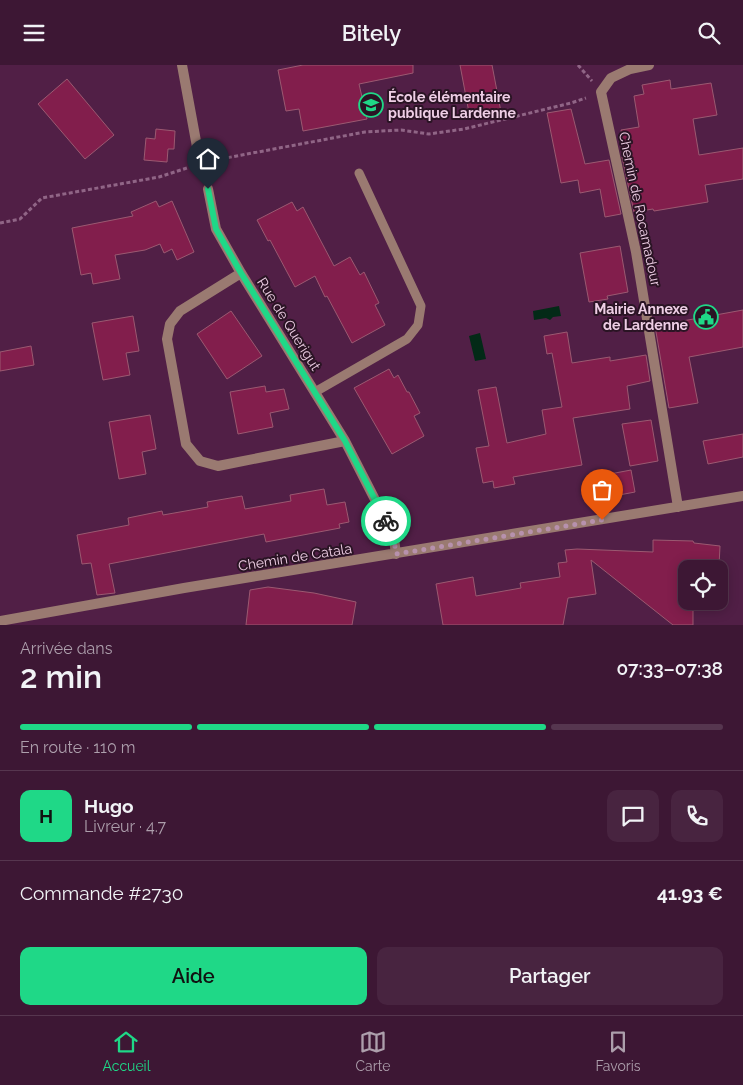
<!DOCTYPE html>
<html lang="fr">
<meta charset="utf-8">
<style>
:root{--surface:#3d1734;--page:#482440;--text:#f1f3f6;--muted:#ad9fac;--line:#56364f;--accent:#1fd887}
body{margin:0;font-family:Raleway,sans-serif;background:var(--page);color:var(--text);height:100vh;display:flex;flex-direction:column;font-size:19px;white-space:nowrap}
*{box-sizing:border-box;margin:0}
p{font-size:16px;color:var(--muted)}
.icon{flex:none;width:28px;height:28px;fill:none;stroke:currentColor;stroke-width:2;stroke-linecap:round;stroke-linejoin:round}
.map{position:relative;height:560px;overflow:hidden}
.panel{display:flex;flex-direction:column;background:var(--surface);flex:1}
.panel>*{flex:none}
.buttons{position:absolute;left:678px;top:495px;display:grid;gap:10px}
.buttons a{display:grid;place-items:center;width:50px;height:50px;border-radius:10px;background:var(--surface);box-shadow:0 2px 12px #0003,0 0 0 1px var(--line);font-size:25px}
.pin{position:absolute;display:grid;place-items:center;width:42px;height:42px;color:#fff;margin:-51px -21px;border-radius:50% 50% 50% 0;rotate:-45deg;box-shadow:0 0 5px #0007}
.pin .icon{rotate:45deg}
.courier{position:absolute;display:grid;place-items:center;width:50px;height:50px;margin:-25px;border:4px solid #1fd887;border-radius:50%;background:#fff;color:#222;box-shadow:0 1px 6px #0007}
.summary em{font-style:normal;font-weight:600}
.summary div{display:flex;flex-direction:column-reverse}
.summary{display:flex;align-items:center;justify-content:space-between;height:85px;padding:0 20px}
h1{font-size:32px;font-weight:600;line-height:38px}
.bar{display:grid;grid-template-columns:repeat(4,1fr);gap:8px 5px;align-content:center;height:60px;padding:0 20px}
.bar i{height:6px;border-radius:4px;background:var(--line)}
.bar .current{background:var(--accent)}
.bar p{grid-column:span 4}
.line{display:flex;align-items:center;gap:12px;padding:0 20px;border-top:1px solid var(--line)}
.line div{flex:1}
.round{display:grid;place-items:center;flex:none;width:52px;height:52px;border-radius:10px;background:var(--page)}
.button{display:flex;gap:10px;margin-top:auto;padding:10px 20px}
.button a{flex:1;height:58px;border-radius:10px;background:var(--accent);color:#111;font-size:20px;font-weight:600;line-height:58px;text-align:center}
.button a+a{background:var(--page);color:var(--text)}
header{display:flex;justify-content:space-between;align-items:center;height:65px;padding:0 20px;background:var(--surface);font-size:22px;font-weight:600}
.tabs{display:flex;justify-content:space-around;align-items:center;height:70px;border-top:1px solid var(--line);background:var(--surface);font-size:14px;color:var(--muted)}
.tabs a{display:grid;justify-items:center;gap:2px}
.tabs .current{color:var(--accent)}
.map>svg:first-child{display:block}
.water{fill:#032a17}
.building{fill:#821e4c;stroke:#9b5971}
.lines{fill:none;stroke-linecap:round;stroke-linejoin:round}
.path{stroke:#906586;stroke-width:3;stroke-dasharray:4 2.5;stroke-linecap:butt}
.lane{stroke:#9a7a71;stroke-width:9}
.street{stroke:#9a7a71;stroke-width:10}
.done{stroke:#b791ad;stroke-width:5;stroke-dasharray:0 9}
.route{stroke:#1fd887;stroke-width:6}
.labels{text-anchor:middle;stroke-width:4;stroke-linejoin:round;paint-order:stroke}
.poi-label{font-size:14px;font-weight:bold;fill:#eecee5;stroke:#2a1424;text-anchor:start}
.street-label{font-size:14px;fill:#eecee5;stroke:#2a1424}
</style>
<header><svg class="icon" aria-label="menu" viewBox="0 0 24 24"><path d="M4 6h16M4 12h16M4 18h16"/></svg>Bitely<svg class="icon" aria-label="search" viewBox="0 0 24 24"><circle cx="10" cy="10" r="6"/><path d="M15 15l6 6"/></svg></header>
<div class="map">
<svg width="743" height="560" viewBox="0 0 743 560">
<rect width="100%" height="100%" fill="#511f46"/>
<path class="water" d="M 559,241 L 561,251 L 553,252 L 550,255 L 546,253 L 534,255 L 533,246 Z
M 480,268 L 486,294 L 475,296 L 469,271 Z"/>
<path class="building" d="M 303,0 L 413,0 L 413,8 L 359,19 L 367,54 L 303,66 L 299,44 L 286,46 L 278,5 Z
M 460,0 L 492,0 L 501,47 L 470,53 Z
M 67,14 L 114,70 L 85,94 L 38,39 Z
M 670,15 L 671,24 L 711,18 L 717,50 L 693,54 L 699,90 L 743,83 L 743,114 L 705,120 L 708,137 L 654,146 L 653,144 L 634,147 L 622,92 L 625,92 L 621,65 L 639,62 L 634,31 L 644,29 L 642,20 Z
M 571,44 L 585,99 L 609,95 L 621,149 L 605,152 L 600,124 L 580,128 L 578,115 L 561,118 L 547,48 Z
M 156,64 L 175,66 L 174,84 L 168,84 L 167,97 L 144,95 L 146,73 L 155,74 Z
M 156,136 L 159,142 L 172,136 L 194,187 L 177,195 L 172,184 L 164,188 L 160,179 L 145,185 L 115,190 L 120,214 L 93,219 L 91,208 L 81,210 L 72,163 L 133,151 L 131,147 Z
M 292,137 L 297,146 L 303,142 L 334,201 L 350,192 L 360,210 L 364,207 L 379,238 L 375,240 L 385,260 L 352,278 L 327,231 L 325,232 L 315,211 L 295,222 L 270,175 L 268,176 L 257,155 Z
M 620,181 L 628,227 L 607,231 L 608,234 L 589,237 L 580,188 Z
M 743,245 L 743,282 L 689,292 L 698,338 L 669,343 L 655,261 Z
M 231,246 L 262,291 L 227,314 L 197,269 Z
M 133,251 L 139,286 L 126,288 L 130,310 L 103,315 L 92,258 Z
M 567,267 L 572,298 L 610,292 L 610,296 L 646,290 L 650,316 L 627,321 L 630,344 L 573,353 L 582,400 L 513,412 L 515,419 L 494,423 L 493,416 L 483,418 L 476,383 L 489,381 L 478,325 L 496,322 L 507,378 L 546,369 L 542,345 L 562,342 L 552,288 L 547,289 L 544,271 Z
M 31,281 L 34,300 L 0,306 L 0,287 Z
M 389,304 L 394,313 L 398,310 L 407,327 L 409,327 L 420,348 L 414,351 L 424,371 L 392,389 L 354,323 Z
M 265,321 L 266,327 L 284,324 L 289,344 L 270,348 L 273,362 L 238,369 L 230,327 Z
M 150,350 L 156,384 L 142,387 L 146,409 L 119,414 L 109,357 Z
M 651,355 L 658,396 L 630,401 L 622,359 Z
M 743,369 L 743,392 L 708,399 L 703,376 Z
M 631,405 L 635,427 L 598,434 L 594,412 Z
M 324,424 L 327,440 L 345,437 L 349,457 L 339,459 L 340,463 L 266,477 L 264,469 L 109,499 L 115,528 L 97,530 L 91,498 L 82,499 L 77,470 L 129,460 L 128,453 L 162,446 L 163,450 L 208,442 L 207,437 L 242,431 L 245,444 L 291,436 L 290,430 Z
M 653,475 L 693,476 L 694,478 L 720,481 L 719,501 L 686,498 L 686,536 L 693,536 L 693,560 L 673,560 L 591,495 L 596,529 L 568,533 L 563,560 L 443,560 L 436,519 L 473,512 L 476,531 L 521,523 L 520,518 L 560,512 L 558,498 L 567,497 L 565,485 L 577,484 L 653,487 Z
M 268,522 L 314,528 L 356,537 L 352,560 L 246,560 L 250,525 Z"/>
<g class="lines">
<path class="path" d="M 578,0 L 592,16
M 215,95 L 365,67 L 401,65 L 429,69 L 464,64 L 571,38 L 586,33
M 0,158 L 20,154 L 42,133 L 159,112 L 187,103"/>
<path class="lane" d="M 315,327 L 407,274 L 418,260 L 421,241 L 359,108"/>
<path class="street" d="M 182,0 L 200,98
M 649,0 L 630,4 L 611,13 L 601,27 L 636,187 L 678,442
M 208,124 L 216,164 L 241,208 L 345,376 L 387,458 L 394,474 L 396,489
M 241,208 L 180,246 L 170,259 L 167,274 L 186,379 L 200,396 L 218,401 L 345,376
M 0,556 L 184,523 L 743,431"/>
</g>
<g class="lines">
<path class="done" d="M 386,456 L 394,474 L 396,489 L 602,455"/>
<path class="route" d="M 208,124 L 216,164 L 241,208 L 345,376 L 386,456"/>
</g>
<defs>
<g id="school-ring" transform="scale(1.25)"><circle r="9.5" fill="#2a1424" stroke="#1fd887" stroke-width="1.5"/><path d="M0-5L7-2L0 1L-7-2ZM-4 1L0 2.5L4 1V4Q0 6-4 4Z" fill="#1fd887"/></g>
<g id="civic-ring" transform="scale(1.25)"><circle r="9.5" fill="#2a1424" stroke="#1fd887" stroke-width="1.5"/><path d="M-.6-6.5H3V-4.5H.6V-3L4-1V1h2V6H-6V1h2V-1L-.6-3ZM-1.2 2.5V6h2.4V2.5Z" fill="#1fd887"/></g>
</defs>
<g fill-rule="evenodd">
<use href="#school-ring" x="371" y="40"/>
<use href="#civic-ring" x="706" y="252"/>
</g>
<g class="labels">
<g class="poi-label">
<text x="388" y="37">École élémentaire<tspan x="388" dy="16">publique Lardenne</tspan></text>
<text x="688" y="249" text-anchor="end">Mairie Annexe<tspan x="688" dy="16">de Lardenne</tspan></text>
</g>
<g class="street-label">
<text transform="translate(640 144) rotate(78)" y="5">Chemin de Rocamadour</text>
<text transform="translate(289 259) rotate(58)" y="5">Rue de Querigut</text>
<text transform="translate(295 492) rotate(-9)" y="5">Chemin de Catala</text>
</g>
</g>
</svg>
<div class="buttons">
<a><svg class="icon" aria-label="locate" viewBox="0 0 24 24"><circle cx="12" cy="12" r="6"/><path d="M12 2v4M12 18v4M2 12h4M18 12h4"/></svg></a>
</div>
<div class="pin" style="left:602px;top:455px;background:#ea580c"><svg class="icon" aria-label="bag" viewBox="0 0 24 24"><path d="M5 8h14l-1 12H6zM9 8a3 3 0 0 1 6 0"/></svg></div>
<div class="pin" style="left:208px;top:124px;background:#1f2937"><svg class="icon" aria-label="home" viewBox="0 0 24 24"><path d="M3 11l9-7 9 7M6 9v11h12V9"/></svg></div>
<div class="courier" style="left:386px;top:456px"><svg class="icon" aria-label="bike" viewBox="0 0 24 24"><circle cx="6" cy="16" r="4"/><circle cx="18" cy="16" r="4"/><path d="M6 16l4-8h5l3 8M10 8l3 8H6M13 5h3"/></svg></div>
</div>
<section class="panel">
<div class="summary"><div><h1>2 min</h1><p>Arrivée dans</p></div><em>07:33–07:38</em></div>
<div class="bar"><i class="current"></i><i class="current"></i><i class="current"></i><i></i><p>En route · 110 m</p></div>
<div class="line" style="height:90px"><b class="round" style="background:var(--accent);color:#111">H</b><div><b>Hugo</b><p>Livreur · 4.7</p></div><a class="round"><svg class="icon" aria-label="chat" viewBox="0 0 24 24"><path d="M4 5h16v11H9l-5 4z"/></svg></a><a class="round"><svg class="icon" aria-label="phone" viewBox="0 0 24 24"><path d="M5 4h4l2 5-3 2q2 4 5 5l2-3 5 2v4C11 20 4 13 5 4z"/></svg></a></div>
<div class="line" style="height:65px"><div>Commande #2730</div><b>41.93 €</b></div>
<div class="button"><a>Aide</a><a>Partager</a></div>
</section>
<nav class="tabs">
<a class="current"><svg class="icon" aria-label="home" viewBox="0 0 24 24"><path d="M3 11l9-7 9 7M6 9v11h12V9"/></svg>Accueil</a>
<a><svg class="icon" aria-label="map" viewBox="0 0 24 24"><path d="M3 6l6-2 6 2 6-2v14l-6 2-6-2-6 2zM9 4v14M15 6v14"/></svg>Carte</a>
<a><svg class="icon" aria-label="saved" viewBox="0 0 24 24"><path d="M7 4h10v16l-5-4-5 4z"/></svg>Favoris</a>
</nav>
